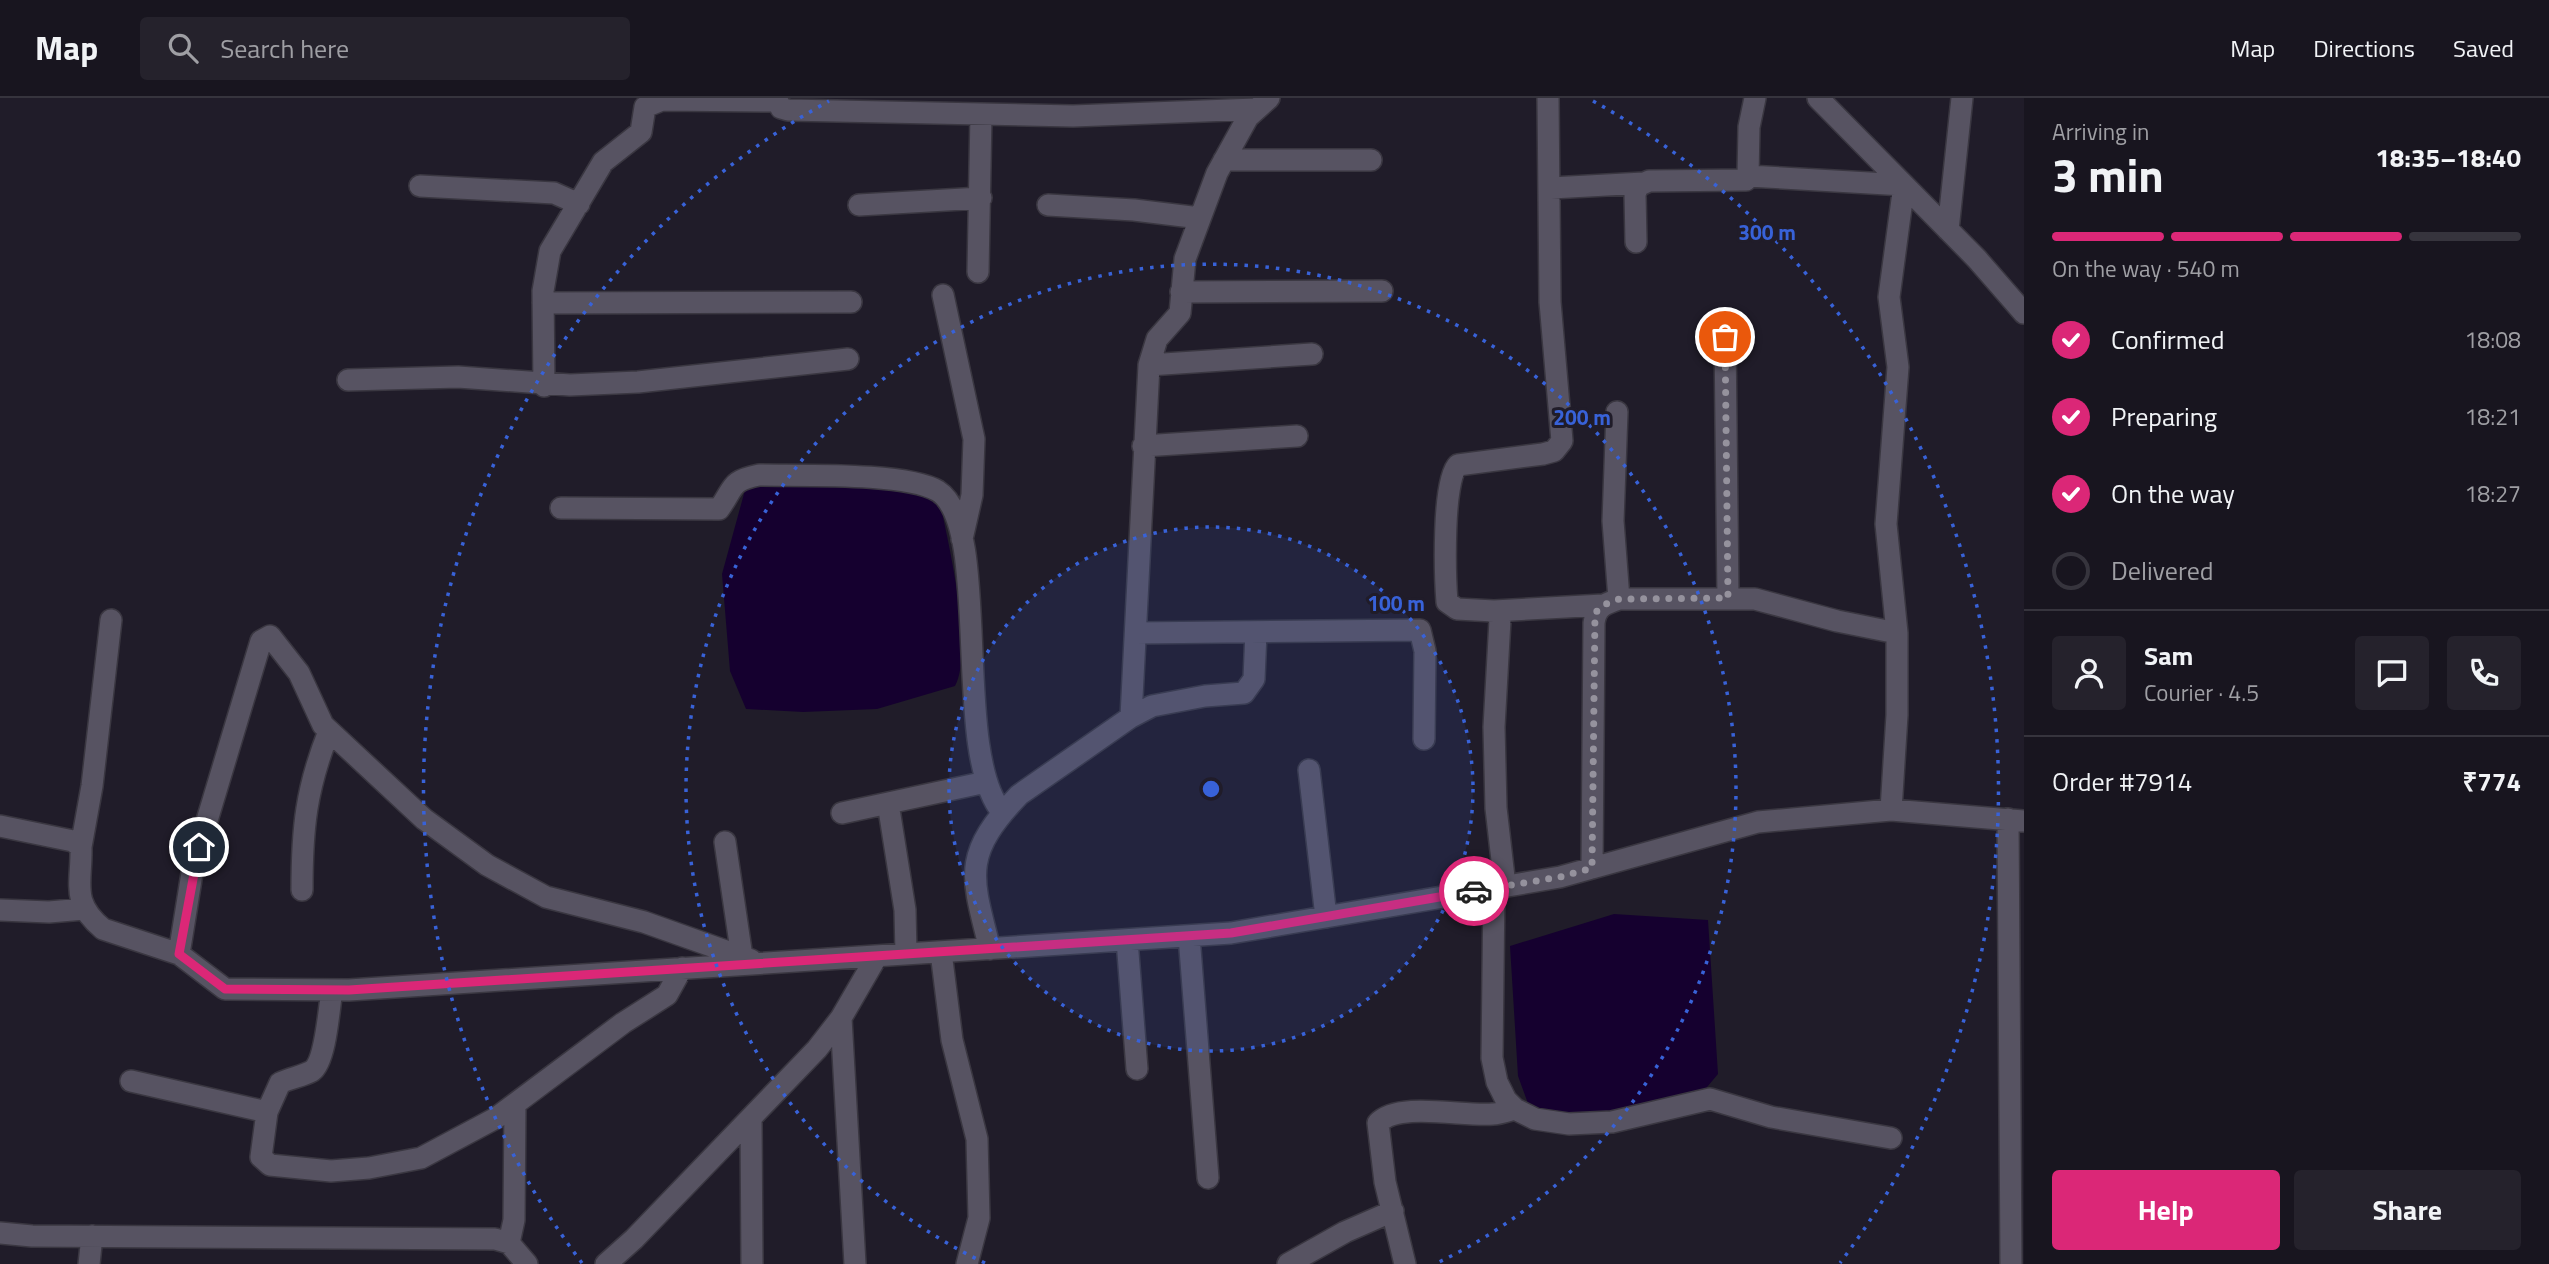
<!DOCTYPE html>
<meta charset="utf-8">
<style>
:root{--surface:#18151f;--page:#25222c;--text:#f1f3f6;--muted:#9f9fa4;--line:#36343d;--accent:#db2777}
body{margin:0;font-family:"Titillium Web",sans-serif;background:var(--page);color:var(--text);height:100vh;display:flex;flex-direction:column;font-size:26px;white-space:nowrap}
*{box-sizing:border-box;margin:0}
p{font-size:23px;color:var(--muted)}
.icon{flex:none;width:38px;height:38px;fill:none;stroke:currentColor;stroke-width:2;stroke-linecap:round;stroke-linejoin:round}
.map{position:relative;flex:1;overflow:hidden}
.side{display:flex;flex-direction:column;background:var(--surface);width:525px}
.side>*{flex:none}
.pin{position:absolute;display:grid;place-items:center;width:60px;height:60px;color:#fff;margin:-30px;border:4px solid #fff;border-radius:50%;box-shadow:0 2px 7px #0007}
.courier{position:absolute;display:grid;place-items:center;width:70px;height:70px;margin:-35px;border:5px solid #db2777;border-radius:50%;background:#fff;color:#222;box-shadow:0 2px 9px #0007}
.headline em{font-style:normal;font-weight:700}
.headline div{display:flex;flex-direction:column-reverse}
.headline{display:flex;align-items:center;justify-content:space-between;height:119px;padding:0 28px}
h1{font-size:46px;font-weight:700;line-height:52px}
.bar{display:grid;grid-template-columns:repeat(4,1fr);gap:10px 7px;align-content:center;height:84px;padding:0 28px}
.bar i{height:9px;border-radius:5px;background:var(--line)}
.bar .on{background:var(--accent)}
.bar p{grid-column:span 4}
.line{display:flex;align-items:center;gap:18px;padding:0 28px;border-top:2px solid var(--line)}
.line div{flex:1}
.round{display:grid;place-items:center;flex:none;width:74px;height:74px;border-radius:7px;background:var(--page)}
ol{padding:0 28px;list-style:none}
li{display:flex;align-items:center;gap:21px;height:77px}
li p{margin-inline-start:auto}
li .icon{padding:7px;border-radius:50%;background:var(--accent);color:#fff;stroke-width:4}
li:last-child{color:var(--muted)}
li i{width:38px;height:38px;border:4px solid var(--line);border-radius:50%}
.cta{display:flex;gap:14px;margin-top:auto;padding:14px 28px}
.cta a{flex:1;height:80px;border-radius:7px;background:var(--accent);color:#fff;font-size:28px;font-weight:700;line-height:80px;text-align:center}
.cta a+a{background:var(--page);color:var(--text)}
header{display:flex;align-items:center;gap:42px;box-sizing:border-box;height:98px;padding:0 35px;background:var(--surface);border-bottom:2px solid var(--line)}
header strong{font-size:33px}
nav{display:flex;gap:38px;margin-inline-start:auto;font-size:24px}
.search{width:490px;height:63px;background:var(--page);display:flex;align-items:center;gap:18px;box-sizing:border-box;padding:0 24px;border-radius:7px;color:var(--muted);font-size:26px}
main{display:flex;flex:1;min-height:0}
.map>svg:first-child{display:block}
.water{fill:#15002f}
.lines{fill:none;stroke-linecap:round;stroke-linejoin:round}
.minor-casing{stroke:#3a3741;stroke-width:24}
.minor{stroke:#575362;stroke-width:21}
.done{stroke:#95929d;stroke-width:7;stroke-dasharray:0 12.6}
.route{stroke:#db2777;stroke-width:9}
.ring{fill:none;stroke:#3862d8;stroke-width:3.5;stroke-dasharray:3.5 7}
.centre{fill:#3862d8;stroke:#201c29;stroke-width:3.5}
.ring-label{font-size:21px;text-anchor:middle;font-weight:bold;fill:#3862d8;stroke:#201c29;stroke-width:6;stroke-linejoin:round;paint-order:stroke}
</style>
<header>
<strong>Map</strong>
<div class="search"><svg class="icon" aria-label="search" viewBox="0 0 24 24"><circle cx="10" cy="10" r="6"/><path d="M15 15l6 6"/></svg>Search here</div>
<nav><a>Map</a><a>Directions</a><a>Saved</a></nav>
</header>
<main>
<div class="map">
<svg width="2024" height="1166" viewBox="0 0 2024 1166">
<rect width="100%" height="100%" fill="#201c29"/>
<path class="water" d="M 794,384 L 829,389 L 885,389 L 939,401 C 948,441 974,554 955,588 L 877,611 L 803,614 L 746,611 L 730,573 L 722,476 L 745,392 L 756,388 Z
M 1614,816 L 1708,822 L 1718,976 L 1697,1001 L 1577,1021 L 1530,1011 L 1518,978 L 1510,848 Z"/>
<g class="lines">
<g class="minor-casing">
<path id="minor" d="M 776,0 L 781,10 L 788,12 L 1073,18 L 1256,11
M 1818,0 L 1977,161 L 2024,215
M 1224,62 L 1371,62
M 1748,78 L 1904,87 L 1889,199 L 1898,269 L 1886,426 L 1897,535 L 1897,617 L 1891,712
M 420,88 L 554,95 L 579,106
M 1551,90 L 1644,85
M 859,107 L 981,100
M 1048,107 L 1134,112 L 1200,120
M 1948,132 L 1962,0
M 1636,144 L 1635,96 L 1638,88 L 1649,83 L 1746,82 L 1748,78 L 1749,29 L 1755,0
M 978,174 L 981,16
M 1181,194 L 1382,193
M 943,197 L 974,341 L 972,397 L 962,441
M 543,205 L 851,204
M 1725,239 L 1728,500
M 1149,267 L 1312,256
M 348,282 L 458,279 L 570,287 L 638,284 L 848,261
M 544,288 L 543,193 L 550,153 L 603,64 L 641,34 L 645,9 L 662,2 L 776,3
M 1617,314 L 1613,423 L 1619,501
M 1143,348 L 1297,338
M 561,410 L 719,411 C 735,389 729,383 759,377 C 800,378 905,374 938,393 C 993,428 951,653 1002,714
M 1494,513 L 1603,507
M 1136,535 L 1420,532 L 1425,553 L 1424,641
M 1131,619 L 1149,267 L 1157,241 L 1180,215 L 1185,161 L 1217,75 L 1248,19 L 1269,0
M 1309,672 L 1326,819
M 888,705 L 905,812 L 906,856
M 842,715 L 986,684
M 2008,721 L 2011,1166
M 0,728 L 73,743 L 81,749 C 82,785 70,804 103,831 L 179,856 L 225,891 L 349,892 L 1231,835 L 1560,779 L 1758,724 L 1891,712 L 2024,723
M 725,744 L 742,859
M 81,749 L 92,688 L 111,522
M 1592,770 L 1594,525 C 1596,509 1604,506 1619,501 L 1755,501 L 1837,523 L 1897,535
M 1505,788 L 1496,710 L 1494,629 L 1500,522 L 1494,513 L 1457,511 L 1447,504 C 1445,479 1442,382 1458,367 L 1543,356 L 1554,353 L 1562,343 L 1550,204 L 1548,0
M 1494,790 L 1492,960 L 1497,984 L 1506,1002 L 1515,1011 L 1535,1021 L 1569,1026 L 1612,1024 L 1710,1001 L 1771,1019 L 1891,1040
M 302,792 C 302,730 306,691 329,633
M 0,812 L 49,814 L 84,811
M 1189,838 L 1208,1080
M 1127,842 L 1137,971
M 990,851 C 971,777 962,757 1019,697 L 1131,619 L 1152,608 L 1205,598 L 1244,595 L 1254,581 L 1256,534
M 941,854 L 952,942 L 977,1041 L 979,1120 L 967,1166
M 179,856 L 193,769 L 261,543 L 270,538 L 299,575 L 323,627 L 424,721 L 487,767 L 546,799 L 644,824 L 751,862
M 332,892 C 329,909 326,963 312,973 C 303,978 290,980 280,985 L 267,1014 L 261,1059 L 270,1067 L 331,1073 L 369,1070 L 421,1060 L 496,1020 L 623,925 L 667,897 L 682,870
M 841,920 L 855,1166
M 131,983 L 267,1014
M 751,1022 L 752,1166
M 0,1135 L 32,1138 L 495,1141 L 509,1145 L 527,1166
M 509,1145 L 514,1122 L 515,1006
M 89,1166 L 92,1138
M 606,1166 L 634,1141 L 817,951 L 841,920 L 877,858
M 1288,1166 L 1345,1134 L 1393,1113
M 1405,1166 L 1385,1084 L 1378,1025 C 1399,1003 1464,1019 1493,1016 C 1500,1016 1508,1013 1515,1011"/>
</g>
<use href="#minor" class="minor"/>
</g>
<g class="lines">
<path class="done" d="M 1474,793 L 1560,779 L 1592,770 L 1595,515 L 1603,507 L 1619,501 L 1728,500 L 1725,239"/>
<path class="route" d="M 199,749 L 179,856 L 225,891 L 349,892 L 1231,835 L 1474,793"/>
</g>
<circle cx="1211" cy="691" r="262" fill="#3862d8" fill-opacity=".12"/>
<g class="ring">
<circle cx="1211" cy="691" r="262"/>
<path d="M985 1165A525 525 0 1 1 1437 1165"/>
<path d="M582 1165A787 787 0 0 1 829 3M1593 3A787 787 0 0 1 1840 1165"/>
</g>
<circle cx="1211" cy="691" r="10" class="centre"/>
<g class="ring-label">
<text x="1767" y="142">300 m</text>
<text x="1582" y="327">200 m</text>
<text x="1396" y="513">100 m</text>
</g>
</svg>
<div class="pin" style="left:1725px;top:239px;background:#ea580c"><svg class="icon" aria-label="bag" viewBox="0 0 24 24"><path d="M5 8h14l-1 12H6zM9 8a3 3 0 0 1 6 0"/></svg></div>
<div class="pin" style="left:199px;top:749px;background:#1f2937"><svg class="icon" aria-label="home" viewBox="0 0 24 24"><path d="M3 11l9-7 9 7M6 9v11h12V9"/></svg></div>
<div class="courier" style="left:1474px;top:793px"><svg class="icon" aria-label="car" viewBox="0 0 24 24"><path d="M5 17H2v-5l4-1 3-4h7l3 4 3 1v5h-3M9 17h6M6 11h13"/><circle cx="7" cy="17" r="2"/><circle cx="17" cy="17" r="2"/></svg></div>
</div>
<section class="side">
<div class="headline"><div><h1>3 min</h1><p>Arriving in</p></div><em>18:35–18:40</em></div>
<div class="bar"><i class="on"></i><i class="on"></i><i class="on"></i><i></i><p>On the way · 540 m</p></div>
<ol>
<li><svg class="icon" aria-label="check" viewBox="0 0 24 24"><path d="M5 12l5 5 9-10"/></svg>Confirmed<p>18:08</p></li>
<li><svg class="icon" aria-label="check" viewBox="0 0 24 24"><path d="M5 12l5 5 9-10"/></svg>Preparing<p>18:21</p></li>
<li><svg class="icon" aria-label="check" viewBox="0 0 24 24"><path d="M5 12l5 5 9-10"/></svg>On the way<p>18:27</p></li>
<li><i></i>Delivered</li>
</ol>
<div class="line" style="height:126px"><a class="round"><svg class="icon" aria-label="person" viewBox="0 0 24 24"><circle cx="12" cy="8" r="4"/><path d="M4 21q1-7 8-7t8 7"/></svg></a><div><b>Sam</b><p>Courier · 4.5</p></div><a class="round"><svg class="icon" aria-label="chat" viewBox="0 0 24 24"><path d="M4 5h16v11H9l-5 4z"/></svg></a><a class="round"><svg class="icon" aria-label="phone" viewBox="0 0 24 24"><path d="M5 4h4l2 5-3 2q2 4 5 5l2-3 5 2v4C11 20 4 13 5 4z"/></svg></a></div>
<div class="line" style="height:91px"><div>Order #7914</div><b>₹774</b></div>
<div class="cta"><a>Help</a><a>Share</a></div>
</section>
</main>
